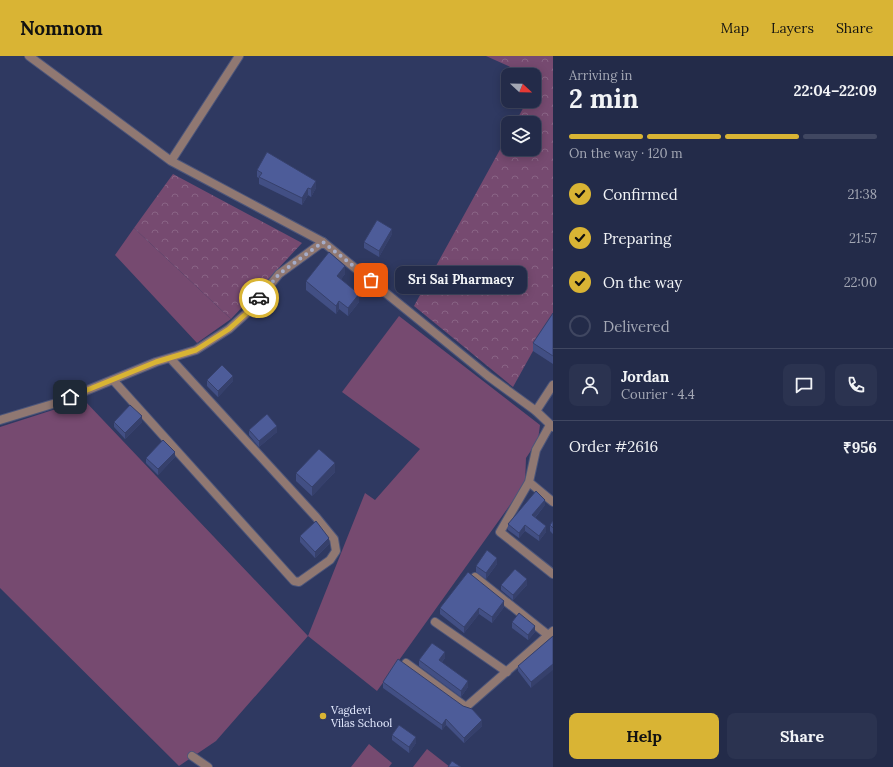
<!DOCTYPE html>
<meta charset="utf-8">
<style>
:root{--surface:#232b49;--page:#2b3350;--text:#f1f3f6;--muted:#a3a7b4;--line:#404761;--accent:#d9b434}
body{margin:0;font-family:Lora,serif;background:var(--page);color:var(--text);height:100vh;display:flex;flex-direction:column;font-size:15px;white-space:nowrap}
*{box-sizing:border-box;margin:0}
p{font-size:13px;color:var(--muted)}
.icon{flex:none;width:22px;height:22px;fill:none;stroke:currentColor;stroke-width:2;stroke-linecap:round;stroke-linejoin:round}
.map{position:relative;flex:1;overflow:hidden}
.panel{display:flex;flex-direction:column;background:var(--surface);width:340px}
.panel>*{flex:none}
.needle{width:26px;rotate:112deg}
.fabs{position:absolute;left:501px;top:12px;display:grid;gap:8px}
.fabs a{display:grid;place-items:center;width:40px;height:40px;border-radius:8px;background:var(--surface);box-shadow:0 2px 10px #0003,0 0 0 1px var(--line);font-size:20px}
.pin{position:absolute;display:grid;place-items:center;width:34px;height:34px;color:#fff;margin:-17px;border-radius:8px;box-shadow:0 2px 6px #0006}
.courier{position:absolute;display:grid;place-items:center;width:40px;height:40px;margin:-20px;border:3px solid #d9b434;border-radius:50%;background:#fff;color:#222;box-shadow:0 1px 5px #0007}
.bubble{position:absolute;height:28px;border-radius:8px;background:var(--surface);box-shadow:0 2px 10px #0003,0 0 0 1px var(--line);font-size:13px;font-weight:800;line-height:28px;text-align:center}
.headline em{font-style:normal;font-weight:800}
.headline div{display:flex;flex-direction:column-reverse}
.headline{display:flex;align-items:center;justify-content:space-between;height:68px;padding:0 16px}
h1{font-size:26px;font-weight:800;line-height:30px}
.bar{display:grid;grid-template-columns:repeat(4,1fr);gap:6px 4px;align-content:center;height:48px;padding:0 16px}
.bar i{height:5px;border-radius:3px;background:var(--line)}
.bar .current{background:var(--accent)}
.bar p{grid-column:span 4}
.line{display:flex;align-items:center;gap:10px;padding:0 16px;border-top:1px solid var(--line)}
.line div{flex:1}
.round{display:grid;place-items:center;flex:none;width:42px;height:42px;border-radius:8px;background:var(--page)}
ol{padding:0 16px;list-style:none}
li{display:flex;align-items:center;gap:12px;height:44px}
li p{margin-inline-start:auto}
li .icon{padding:4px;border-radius:50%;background:var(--accent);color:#111;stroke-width:4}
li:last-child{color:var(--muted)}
li i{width:22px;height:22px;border:2px solid var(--line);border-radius:50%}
.primary-button{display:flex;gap:8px;margin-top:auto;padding:8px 16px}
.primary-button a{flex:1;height:46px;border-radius:8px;background:var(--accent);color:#111;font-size:16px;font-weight:800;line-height:46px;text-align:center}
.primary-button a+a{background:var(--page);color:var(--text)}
header{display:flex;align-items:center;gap:24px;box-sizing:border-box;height:56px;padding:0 20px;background:var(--accent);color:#111}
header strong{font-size:19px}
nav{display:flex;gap:22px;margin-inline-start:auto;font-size:14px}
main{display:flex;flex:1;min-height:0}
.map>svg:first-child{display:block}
.green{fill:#764a70}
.forest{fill:url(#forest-crowns)}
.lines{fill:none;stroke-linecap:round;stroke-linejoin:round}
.minor-casing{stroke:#4c557a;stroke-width:10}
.tertiary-casing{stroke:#4c557a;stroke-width:10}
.minor{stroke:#907872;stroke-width:8}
.tertiary{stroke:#907872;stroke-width:8}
.wall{fill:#424f84}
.shaded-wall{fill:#36406b}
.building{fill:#4d5c99;stroke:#36406b}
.done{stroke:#a5acc8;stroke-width:4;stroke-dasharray:0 7.2}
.route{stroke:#d9b434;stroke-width:5}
.poi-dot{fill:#d9b434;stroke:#2f3961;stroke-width:1.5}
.labels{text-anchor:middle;stroke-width:3.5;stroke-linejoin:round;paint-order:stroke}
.poi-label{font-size:11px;fill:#e4eaff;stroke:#2f3961;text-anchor:start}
</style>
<header>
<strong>Nomnom</strong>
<nav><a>Map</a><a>Layers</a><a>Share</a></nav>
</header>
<main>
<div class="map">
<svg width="553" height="711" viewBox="0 0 553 711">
<defs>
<pattern id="forest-crowns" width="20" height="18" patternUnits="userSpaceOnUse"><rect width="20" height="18" fill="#764a70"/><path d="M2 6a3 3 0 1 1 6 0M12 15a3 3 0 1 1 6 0" fill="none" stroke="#896485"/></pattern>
</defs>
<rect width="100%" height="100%" fill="#2f3961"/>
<path class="green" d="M 134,172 L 231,263 L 197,287 L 115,199 Z
M 399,260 L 540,369 L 538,384 L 526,402 L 525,428 L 377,635 L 308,580 L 216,685 L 179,710 L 0,532 L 0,371 L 84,344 L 308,580 L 365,437 L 375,444 L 420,393 L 342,336 Z
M 369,688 L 392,707 L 389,711 L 351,711 Z
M 427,693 L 450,711 L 413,711 Z"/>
<path class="forest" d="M 486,0 L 553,0 L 553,265 L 533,295 L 513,331 L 414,250 L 508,79 L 508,93 L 534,93 L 534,67 L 515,67 L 527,45 L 534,45 L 534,32 L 539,24 L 534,21 L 534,19 L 528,19 Z
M 173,118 L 302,187 L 231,263 L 134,172 Z"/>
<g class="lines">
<g class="minor-casing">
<path id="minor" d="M 29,0 L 171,105 L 323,186
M 171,105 L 239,0
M 113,324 L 294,525 L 299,526 L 330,504 L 336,495 L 334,483 L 316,461 L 171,303
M 536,355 L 553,329
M 550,369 L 536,394 L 529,426 L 500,476 L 553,518
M 529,426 L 553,446
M 475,521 L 548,579
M 435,566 L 507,616
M 406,607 L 466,651 L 553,575
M 192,700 L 208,711"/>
</g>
<g class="tertiary-casing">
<path id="tertiary" d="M 0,364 L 56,347 L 156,306 L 196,294 L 229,273 L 249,255 L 279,218 L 323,186 L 488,320 L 536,355 L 553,371"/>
</g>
<use href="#minor" class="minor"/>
<use href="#tertiary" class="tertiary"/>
</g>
<path class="wall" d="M 257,114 L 316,132 L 311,141 L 308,139 L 302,149 L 259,128 L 259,122 L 257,121 Z
M 392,178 L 379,201 L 364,192 L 364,186 Z
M 345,218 L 341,223 L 359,246 L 348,260 L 339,253 L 336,258 L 306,234 L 306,225 Z
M 553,257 L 553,308 L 533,295 L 533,287 Z
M 207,324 L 233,325 L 218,341 L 207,330 Z
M 114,366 L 142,366 L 125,383 L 114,371 Z
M 249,374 L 277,376 L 259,391 L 249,379 Z
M 175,401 L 158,419 L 146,407 L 146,402 Z
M 335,416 L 312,440 L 296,425 L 296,417 Z
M 545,449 L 535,462 L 546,476 L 539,485 L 525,475 L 519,482 L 508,474 L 508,468 Z
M 553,465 L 553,478 L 550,475 L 550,469 Z
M 300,480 L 329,488 L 315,502 L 300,486 Z
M 497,508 L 486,523 L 476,516 L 476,510 Z
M 501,529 L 527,529 L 513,544 L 501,534 Z
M 504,551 L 492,567 L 479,558 L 464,577 L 440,558 L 440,552 Z
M 512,566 L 535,576 L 528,584 L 512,572 Z
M 553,580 L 531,632 L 518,615 L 518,610 Z
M 445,602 L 442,606 L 468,631 L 461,641 L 419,610 L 419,604 Z
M 383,626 L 482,670 L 464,687 L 446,669 L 442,674 L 383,632 Z
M 392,679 L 416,687 L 409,697 L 392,684 Z"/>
<path class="shaded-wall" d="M 316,125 L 316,132 L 311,141 L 311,133 Z
M 308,132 L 308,139 L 302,149 L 302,142 Z
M 392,173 L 392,178 L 379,201 L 379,195 Z
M 345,210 L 345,218 L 337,228 L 337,220 Z
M 359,238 L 359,246 L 348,260 L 348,252 Z
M 339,245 L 339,253 L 336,258 L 336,250 Z
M 233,320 L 233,325 L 218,341 L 218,335 Z
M 142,360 L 142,366 L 125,383 L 125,377 Z
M 277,370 L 277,376 L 259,391 L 259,385 Z
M 175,396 L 175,401 L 158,419 L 158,413 Z
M 335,407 L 335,416 L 312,440 L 312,431 Z
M 545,444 L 545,449 L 532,465 L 532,459 Z
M 525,469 L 525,475 L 519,482 L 519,477 Z
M 546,470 L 546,476 L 539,485 L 539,480 Z
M 329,482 L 329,488 L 315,502 L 315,496 Z
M 497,502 L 497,508 L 486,523 L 486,517 Z
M 527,523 L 527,529 L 513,544 L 513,539 Z
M 504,545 L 504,551 L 492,567 L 492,561 Z
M 479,552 L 479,558 L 464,577 L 464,571 Z
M 535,570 L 535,576 L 528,584 L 528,579 Z
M 445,596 L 445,602 L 439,609 L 439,604 Z
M 553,608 L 553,614 L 531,632 L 531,626 Z
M 468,625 L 468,631 L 461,641 L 461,635 Z
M 446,663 L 446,669 L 442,674 L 442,669 Z
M 482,664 L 482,670 L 464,687 L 464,682 Z
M 416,681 L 416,687 L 409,697 L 409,691 Z"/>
<path class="building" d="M 267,96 L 316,125 L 311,133 L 308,132 L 302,142 L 259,121 L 262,117 L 257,114 Z
M 377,164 L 392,173 L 379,195 L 364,186 Z
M 329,196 L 345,210 L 337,220 L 359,238 L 348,252 L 339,245 L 336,250 L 306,225 Z
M 553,257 L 553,300 L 533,287 Z
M 222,309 L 233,320 L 218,335 L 207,324 Z
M 130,349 L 142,360 L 125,377 L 114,366 Z
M 267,358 L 277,370 L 259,385 L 249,374 Z
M 163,384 L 175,396 L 158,413 L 146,402 Z
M 319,393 L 335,407 L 312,431 L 296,417 Z
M 536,435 L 545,444 L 532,459 L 546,470 L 539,480 L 525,469 L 519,477 L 508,468 Z
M 316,465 L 329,482 L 315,496 L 300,480 Z
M 553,465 L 553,472 L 550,469 Z
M 487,494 L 497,502 L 486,517 L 476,510 Z
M 515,513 L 527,523 L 513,539 L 501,529 Z
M 468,516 L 504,545 L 492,561 L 479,552 L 464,571 L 440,552 Z
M 519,557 L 535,570 L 528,579 L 512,566 Z
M 553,580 L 553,608 L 531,626 L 518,610 Z
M 432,587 L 445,596 L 439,604 L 468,625 L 461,635 L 419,604 Z
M 398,603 L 463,650 L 472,653 L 482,664 L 464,682 L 446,663 L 442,669 L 383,626 Z
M 399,669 L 416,681 L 409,691 L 392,679 Z
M 452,705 L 461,711 L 448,711 Z"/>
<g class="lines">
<path class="done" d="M 259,242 L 279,218 L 323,186 L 371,224"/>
<path class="route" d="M 70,341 L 156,306 L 196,294 L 229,273 L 249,255 L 259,242"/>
</g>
<circle class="poi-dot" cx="323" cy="660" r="4"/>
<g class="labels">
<g class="poi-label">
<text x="331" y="658">Vagdevi<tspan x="331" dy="13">Vilas School</tspan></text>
</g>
</g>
</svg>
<div class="fabs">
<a><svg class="needle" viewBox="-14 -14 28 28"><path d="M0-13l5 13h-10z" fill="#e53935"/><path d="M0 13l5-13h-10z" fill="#a3a7b4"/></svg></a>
<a><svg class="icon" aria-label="layers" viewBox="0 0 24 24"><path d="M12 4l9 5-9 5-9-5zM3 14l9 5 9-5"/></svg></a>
</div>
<div class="pin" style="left:371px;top:224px;background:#ea580c"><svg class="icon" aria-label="bag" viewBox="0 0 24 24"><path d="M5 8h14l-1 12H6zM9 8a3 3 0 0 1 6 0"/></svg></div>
<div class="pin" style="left:70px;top:341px;background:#1f2937"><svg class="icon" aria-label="home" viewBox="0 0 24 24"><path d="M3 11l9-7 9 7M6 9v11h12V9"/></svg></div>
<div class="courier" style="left:259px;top:242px"><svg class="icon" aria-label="car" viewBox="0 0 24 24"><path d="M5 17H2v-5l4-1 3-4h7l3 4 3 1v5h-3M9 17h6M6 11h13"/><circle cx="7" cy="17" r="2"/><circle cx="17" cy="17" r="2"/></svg></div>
<div class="bubble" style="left:395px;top:210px;width:132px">Sri Sai Pharmacy</div>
</div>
<section class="panel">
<div class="headline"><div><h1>2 min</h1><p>Arriving in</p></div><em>22:04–22:09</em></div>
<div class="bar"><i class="current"></i><i class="current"></i><i class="current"></i><i></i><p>On the way · 120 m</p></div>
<ol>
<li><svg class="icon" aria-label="check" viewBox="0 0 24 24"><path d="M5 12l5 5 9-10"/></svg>Confirmed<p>21:38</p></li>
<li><svg class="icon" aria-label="check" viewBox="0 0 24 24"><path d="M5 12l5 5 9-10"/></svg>Preparing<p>21:57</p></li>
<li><svg class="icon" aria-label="check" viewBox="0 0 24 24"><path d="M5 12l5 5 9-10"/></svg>On the way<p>22:00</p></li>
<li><i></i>Delivered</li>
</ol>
<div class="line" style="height:72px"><a class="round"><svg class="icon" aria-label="person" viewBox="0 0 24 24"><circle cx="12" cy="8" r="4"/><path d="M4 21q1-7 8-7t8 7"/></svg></a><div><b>Jordan</b><p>Courier · 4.4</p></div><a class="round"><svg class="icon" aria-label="chat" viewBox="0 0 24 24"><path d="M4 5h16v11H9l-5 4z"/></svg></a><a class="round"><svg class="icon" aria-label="phone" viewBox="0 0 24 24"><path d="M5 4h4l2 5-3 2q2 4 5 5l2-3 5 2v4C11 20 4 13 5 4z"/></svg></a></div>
<div class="line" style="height:52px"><div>Order #2616</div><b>₹956</b></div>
<div class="primary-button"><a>Help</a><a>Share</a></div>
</section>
</main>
